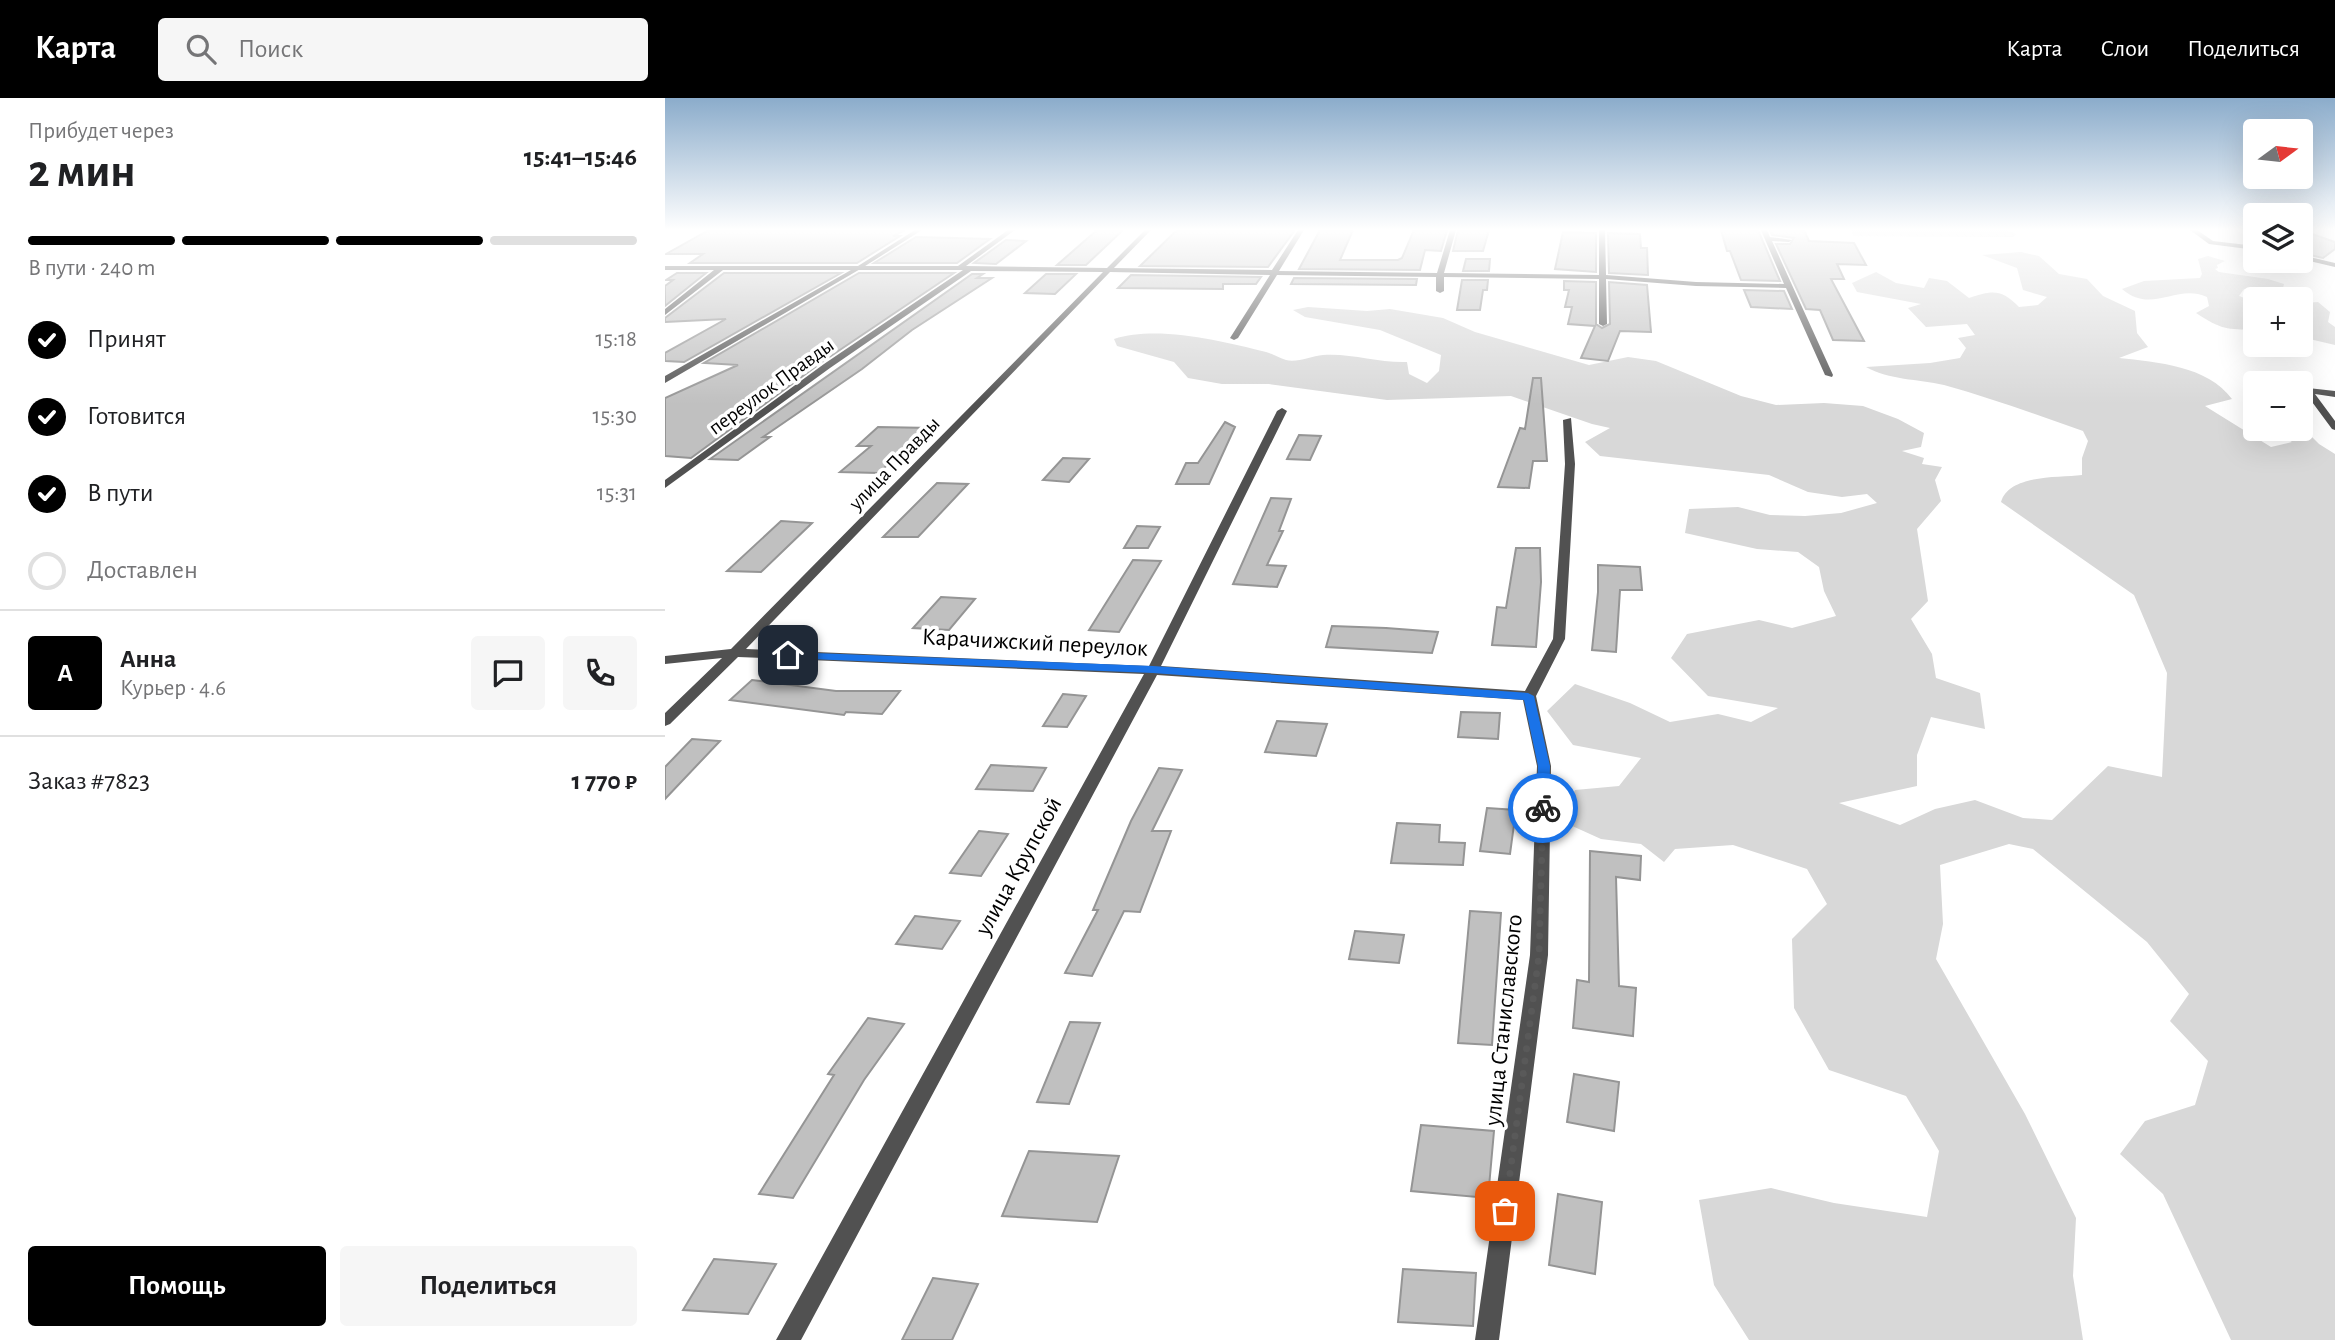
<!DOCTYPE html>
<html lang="ru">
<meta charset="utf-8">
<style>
:root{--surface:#fff;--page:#f6f6f6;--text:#202124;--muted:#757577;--line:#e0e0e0;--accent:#000}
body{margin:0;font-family:"Alegreya Sans",sans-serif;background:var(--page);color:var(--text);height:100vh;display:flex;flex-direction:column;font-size:26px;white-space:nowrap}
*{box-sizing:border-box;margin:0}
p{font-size:23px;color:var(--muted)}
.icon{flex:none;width:38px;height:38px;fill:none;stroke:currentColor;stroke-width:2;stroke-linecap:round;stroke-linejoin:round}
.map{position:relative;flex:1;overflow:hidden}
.panel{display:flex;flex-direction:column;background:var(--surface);width:665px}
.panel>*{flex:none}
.needle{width:46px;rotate:75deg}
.tools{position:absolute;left:1578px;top:21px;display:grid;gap:14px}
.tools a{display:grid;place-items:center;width:70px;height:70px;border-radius:7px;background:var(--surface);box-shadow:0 7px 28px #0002;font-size:35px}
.pin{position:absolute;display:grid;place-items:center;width:60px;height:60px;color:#fff;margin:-30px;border-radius:14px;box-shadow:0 4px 10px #0006}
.courier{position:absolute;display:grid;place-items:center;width:70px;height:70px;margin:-35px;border:5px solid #1a73e8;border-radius:50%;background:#fff;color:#222;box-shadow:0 2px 9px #0007}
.summary em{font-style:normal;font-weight:700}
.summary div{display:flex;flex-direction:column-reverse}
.summary{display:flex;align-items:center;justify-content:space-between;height:119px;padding:0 28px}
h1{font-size:46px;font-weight:700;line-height:52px}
.bar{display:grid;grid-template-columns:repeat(4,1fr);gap:10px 7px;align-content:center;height:84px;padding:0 28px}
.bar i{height:9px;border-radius:5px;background:var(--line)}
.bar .current{background:var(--accent)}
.bar p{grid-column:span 4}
.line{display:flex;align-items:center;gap:18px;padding:0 28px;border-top:2px solid var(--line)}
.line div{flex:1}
.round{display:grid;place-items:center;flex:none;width:74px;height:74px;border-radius:7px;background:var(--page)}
ol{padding:0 28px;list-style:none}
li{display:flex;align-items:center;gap:21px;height:77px}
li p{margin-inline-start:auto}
li .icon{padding:7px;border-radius:50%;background:var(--accent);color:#fff;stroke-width:4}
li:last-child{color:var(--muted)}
li i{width:38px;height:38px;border:4px solid var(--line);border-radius:50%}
.primary-button{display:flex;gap:14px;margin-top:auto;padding:14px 28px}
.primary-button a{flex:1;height:80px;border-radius:7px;background:var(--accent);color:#fff;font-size:28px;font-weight:700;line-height:80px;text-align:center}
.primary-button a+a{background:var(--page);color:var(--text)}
header{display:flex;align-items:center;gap:42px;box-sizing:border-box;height:98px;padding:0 35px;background:var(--accent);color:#fff}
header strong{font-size:33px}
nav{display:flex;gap:38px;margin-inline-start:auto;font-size:24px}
.search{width:490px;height:63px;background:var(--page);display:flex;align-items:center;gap:18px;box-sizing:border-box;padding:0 24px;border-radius:7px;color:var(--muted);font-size:26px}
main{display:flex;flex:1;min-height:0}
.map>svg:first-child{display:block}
.green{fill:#d8d8d8}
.building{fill:#c0c0c0;stroke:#959595;stroke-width:2}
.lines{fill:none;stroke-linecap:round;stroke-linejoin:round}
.minor{fill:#515151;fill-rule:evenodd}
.tertiary{fill:#515151;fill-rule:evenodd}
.route{fill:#1a73e8}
.done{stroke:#595959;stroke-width:7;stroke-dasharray:0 12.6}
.labels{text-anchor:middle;stroke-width:7;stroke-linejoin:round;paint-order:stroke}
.far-street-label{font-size:21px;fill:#000;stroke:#fff}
.street-label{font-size:24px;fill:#000;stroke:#fff}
</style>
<header>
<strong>Карта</strong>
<div class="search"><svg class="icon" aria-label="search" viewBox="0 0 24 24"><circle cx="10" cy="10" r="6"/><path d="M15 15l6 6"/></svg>Поиск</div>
<nav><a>Карта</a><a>Слои</a><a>Поделиться</a></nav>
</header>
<main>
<section class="panel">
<div class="summary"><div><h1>2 мин</h1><p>Прибудет через</p></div><em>15:41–15:46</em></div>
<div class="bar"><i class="current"></i><i class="current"></i><i class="current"></i><i></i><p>В пути · 240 m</p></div>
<ol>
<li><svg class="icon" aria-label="check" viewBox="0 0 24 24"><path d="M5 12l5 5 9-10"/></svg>Принят<p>15:18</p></li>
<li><svg class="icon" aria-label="check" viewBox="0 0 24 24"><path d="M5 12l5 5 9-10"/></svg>Готовится<p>15:30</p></li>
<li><svg class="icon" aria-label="check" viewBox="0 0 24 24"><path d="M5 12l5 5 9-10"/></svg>В пути<p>15:31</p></li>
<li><i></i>Доставлен</li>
</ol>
<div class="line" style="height:126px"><b class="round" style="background:var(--accent);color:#fff">А</b><div><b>Анна</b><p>Курьер · 4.6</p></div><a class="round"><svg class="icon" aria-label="chat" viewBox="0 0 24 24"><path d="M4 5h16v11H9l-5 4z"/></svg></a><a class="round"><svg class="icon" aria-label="phone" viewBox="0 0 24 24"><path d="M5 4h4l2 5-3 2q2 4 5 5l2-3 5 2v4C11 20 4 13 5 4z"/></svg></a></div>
<div class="line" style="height:91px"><div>Заказ #7823</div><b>1 770 ₽</b></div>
<div class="primary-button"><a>Помощь</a><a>Поделиться</a></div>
</section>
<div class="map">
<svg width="1670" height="1242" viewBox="0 0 1670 1242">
<rect width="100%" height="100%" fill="#fff"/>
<path class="green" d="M 1185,132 L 1341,132 L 1351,136 L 1348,139 L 1189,138 Z
M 1356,154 L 1374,158 L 1394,176 L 1422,181 L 1438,198 L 1470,213 L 1472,235 L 1483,249 L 1454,260 C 1492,264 1543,268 1567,301 L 1540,308 L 1606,349 L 1627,344 L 1606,331 L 1636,331 L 1636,328 L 1654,346 L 1670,356 L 1670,1242 L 1566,1242 L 1498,1096 L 1455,1056 L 1480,1023 L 1530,1007 L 1543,963 L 1505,923 L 1524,896 L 1482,844 L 1368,751 L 1344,746 L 1275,767 L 1278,826 L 1271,861 L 1360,1016 L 1411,1120 L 1408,1178 L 1418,1242 L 1084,1242 L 1049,1187 L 1034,1102 L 1106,1090 L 1169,1105 L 1262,1119 L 1274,1053 L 1241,998 L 1164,972 L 1129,910 L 1127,841 L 1162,806 L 1142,771 L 1068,747 L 1010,751 L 999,764 L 976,746 L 936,741 L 894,722 L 910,692 L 954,688 L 976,660 L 908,647 L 882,613 L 910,586 L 965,605 L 1005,624 L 1053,616 L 1086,624 L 1113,610 L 1043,598 L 1006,560 L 1022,536 L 1094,522 L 1127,530 L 1171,518 L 1159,493 L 1154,469 L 1133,454 L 1092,451 L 1020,435 L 1024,411 L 1073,409 L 1105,417 L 1140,418 L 1176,415 L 1212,405 L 1202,396 L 1177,399 L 1143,394 L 1104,377 L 935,358 L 920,344 L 945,330 L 927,326 L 846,298 L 722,302 L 604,286 L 557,286 L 523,280 L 509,264 L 452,248 L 449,241 C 492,227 557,243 601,254 C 608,256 614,260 621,262 C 632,265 646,258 658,257 C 687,255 713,265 742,264 L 744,276 L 762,285 L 774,273 L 776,257 L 715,232 L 640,219 L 628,212 L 643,209 L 702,213 L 725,211 L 778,220 L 810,234 L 924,267 L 963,259 L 991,263 L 1076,298 L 1111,307 L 1159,305 L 1198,308 L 1233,321 L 1259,335 L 1256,349 L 1237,353 L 1259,360 L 1257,366 L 1277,369 L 1270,382 L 1276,403 L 1252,431 L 1263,503 L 1246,521 L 1267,556 L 1271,580 L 1315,595 L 1320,631 L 1266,619 L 1252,657 L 1252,688 L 1174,705 L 1235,727 L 1270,711 L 1310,702 L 1358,720 L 1387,722 L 1443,668 L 1497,679 L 1502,575 L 1469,497 L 1336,404 C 1344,376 1393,380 1417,377 L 1417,360 L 1423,343 L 1418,333 C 1372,317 1326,300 1279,287 C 1253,281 1224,282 1201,269 L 1265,265 L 1295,260 L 1301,250 L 1293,240 L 1310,237 L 1302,226 L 1261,229 L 1243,210 L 1256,206 L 1192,194 L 1187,185 L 1211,174 L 1231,185 L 1259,190 L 1264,180 L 1282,183 L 1304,200 C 1328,192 1336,191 1354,209 L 1373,207 L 1382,199 L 1358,192 L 1352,170 L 1317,157 Z
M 1543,158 L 1560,163 L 1552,167 L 1553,170 L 1550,171 L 1554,174 L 1603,181 L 1619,186 L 1618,190 L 1579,191 L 1574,198 L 1591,204 L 1591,232 C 1561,231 1557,232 1531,215 L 1544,208 L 1542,199 C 1511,185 1487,217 1457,191 L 1479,183 L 1535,180 L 1537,176 L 1533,161 Z
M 1653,204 L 1665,214 L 1663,224 L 1670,229 L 1670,247 L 1636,239 L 1636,205 Z"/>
<path class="building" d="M 44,132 L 240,132 L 228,138 L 235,138 L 192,165 L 25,165 L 38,156 L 1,156 Z
M 432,132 L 458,132 L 421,167 L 392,167 Z
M 512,132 L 630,132 L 603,169 L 475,168 Z
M 655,132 L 688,132 L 675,162 L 733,162 L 737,160 L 749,132 L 782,132 L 776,153 L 760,152 L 755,172 L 634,171 Z
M 793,132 L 824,132 L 818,153 L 788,153 Z
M 1056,132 L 1093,132 L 1115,183 L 1076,182 L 1065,153 L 1062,153 Z
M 1105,132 L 1139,132 L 1144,143 L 1189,145 L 1201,167 L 1172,166 L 1179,181 L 1166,181 L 1199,243 L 1168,242 L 1155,212 L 1141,211 L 1111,146 L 1125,146 L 1129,140 L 1107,137 Z
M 1636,132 L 1670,144 L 1670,151 L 1658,160 L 1636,155 Z
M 898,134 L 931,135 L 931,174 L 890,171 Z
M 943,135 L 975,136 L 976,150 L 982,150 L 983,177 L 944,175 Z
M 251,139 L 325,141 L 292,165 L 209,165 Z
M 341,142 L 361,143 L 331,166 L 309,165 Z
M 801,161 L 825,161 L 824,173 L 798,173 Z
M 12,175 L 41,175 L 0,208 L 0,188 L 8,182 L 1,182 Z
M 59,175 L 176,175 L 19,264 L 0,263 L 0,255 L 61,221 L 0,224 L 0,220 Z
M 194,175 L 289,175 L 157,264 L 26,360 L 0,358 L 0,300 L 73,267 L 39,265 Z
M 307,176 L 318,176 L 312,180 L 327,180 L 247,232 L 197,271 L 98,339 L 105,339 L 73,362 L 45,361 Z
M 381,176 L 411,176 L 390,196 L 360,195 Z
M 466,177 L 596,179 L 591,186 L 558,186 L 558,191 L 453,190 Z
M 629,180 L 752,181 L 751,187 L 626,186 Z
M 797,182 L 823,182 L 822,192 L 818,192 L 815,212 L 792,212 Z
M 899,183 L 931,184 L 931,226 L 937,230 L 945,226 L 944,184 L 982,187 L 986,234 L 955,233 L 943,263 L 916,260 L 930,228 L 903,226 L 907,209 L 900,209 L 904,192 L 899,192 Z
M 1079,192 L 1119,193 L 1127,211 L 1086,209 Z
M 868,280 L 876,280 L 882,363 L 868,363 L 864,390 L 833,389 L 855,330 L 860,331 Z
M 560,324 L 570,329 L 544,386 L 511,386 L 521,365 L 533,365 Z
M 213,329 L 266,330 L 213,375 L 175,374 L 206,348 L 192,348 Z
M 634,337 L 656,338 L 645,362 L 622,361 Z
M 398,360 L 424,361 L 404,384 L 378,382 Z
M 272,385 L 303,386 L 253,439 L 218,439 Z
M 606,400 L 626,401 L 614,433 L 618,433 L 602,467 L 621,468 L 612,489 L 568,486 Z
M 116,423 L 147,425 L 96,474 L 62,473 Z
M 472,428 L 495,429 L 483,450 L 459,450 Z
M 851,450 L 875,450 L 876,484 L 871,549 L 827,547 L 832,509 L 841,510 Z
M 468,462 L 496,463 L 454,534 L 424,532 Z
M 933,467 L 975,469 L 977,492 L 955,492 L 951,554 L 927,552 L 933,494 Z
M 276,499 L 310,501 L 284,532 L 248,530 Z
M 667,528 L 721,530 L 773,534 L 767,555 L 661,549 Z
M 87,582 L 171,593 L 235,593 L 217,616 L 181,614 L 179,617 L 65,602 Z
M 398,596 L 421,598 L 402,629 L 378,628 Z
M 796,614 L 835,615 L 833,641 L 793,639 Z
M 612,623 L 662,626 L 651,658 L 600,654 Z
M 27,641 L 55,643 L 0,701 L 0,669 Z
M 326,667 L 381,670 L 368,693 L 311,691 Z
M 494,670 L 517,672 L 487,733 L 506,733 L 475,814 L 459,813 L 427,878 L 400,875 L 433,812 L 428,812 L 466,723 Z
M 822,710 L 851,712 L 845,756 L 815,753 Z
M 732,725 L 775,727 L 774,744 L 800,745 L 798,767 L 726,765 Z
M 314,733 L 343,736 L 316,778 L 285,775 Z
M 925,753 L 976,758 L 975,782 L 951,779 L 954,888 L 971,890 L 968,938 L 908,930 L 912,882 L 924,884 Z
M 805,813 L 836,815 L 827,947 L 793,945 Z
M 250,818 L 295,823 L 277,851 L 231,846 Z
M 690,833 L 739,837 L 734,865 L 684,861 Z
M 203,920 L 239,926 L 199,982 L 128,1100 L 94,1096 L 169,977 L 163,976 Z
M 405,924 L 435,925 L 404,1006 L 372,1004 Z
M 909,976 L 954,984 L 949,1033 L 902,1024 Z
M 756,1027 L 829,1033 L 823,1100 L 746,1093 Z
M 364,1053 L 454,1058 L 432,1124 L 337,1118 Z
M 893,1096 L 937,1104 L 930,1176 L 884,1167 Z
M 49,1161 L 111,1166 L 83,1216 L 18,1212 Z
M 738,1171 L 811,1175 L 808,1228 L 733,1224 Z
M 268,1180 L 313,1186 L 287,1242 L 237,1242 Z"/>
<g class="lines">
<path class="minor" d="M 343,132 L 350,132 L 301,168 L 442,170 L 480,132 L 486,132 L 449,170 L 607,172 L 633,132 L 639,132 L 614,173 L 772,175 L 785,132 L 791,132 L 779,175 L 934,177 L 934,132 L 940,132 L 941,177 L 1031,184 L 1119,186 L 1096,132 L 1102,132 L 1105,139 L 1127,142 L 1124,144 L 1107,143 L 1168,277 L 1167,279 L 1160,277 L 1121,190 L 1031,188 L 941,181 L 942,226 L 938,228 L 934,226 L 934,181 L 779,179 L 779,193 L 775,195 L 771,193 L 771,179 L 612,177 L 573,240 L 569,242 L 565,240 L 605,177 L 445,174 L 81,551 L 484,568 L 612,313 L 617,310 L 622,313 L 496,568 L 860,593 L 888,541 L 900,366 L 898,322 L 906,320 L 910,366 L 900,541 L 871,598 L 886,668 L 883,857 L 834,1242 L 810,1242 L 865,857 L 872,668 L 858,602 L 492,577 L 136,1242 L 111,1242 L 479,576 L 73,559 L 5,626 L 0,628 L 0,615 L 57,560 L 0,566 L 0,558 L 66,551 L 438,174 L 306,173 L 165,270 L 0,390 L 0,382 L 159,266 L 298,172 L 58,172 L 0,217 L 0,211 L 49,172 L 0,172 L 0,168 L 293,168 Z
M 1525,132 L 1532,132 L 1548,143 L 1591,148 L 1591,152 L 1544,146 Z
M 1636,157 L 1670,165 L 1670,169 L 1636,161 Z
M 1643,290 L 1670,293 L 1670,299 L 1650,296 L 1670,323 L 1670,332 L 1667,331 L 1639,293 Z"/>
<path class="tertiary" d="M 250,132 L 257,132 L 197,170 L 0,285 L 0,278 L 193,168 Z"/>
</g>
<linearGradient id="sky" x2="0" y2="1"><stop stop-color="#8baccb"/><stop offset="0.43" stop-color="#fff"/><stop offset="1" stop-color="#fff" stop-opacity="0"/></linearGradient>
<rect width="1670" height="306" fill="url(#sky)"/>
<path class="route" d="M 123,554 L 488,568 L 863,595 L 869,598 L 885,668 L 884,710 L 878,714 L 871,710 L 873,668 L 859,602 L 488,575 L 120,560 L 118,557 Z"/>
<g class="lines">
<path class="done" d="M 840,1113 L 874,857 L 878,710"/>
</g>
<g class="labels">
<g class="far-street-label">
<text transform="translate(106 288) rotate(-36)" y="7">переулок Правды</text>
<text transform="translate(229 365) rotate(-46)" y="7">улица Правды</text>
</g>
<g class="street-label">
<text transform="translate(370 544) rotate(3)" y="8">Карачижский переулок</text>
<text transform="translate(353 768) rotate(-61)" y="8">улица Крупской</text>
<text transform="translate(838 922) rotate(-84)" y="8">улица Станиславского</text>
</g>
</g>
</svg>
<div class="tools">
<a><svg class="needle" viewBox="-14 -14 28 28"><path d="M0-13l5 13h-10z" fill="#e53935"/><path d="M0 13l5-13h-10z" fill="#757577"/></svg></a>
<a><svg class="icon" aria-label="layers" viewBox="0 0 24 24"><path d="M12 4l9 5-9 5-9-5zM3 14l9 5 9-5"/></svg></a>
<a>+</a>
<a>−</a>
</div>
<div class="pin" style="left:840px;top:1113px;background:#ea580c"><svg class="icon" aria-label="bag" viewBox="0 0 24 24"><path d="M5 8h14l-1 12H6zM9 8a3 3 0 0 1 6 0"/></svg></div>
<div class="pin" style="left:123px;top:557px;background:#1f2937"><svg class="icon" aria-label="home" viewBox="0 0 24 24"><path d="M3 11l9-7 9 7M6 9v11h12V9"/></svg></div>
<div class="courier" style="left:878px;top:710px"><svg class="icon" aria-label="bike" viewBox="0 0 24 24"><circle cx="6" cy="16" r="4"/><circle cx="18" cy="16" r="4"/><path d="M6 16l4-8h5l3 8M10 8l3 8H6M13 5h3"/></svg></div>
</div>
</main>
